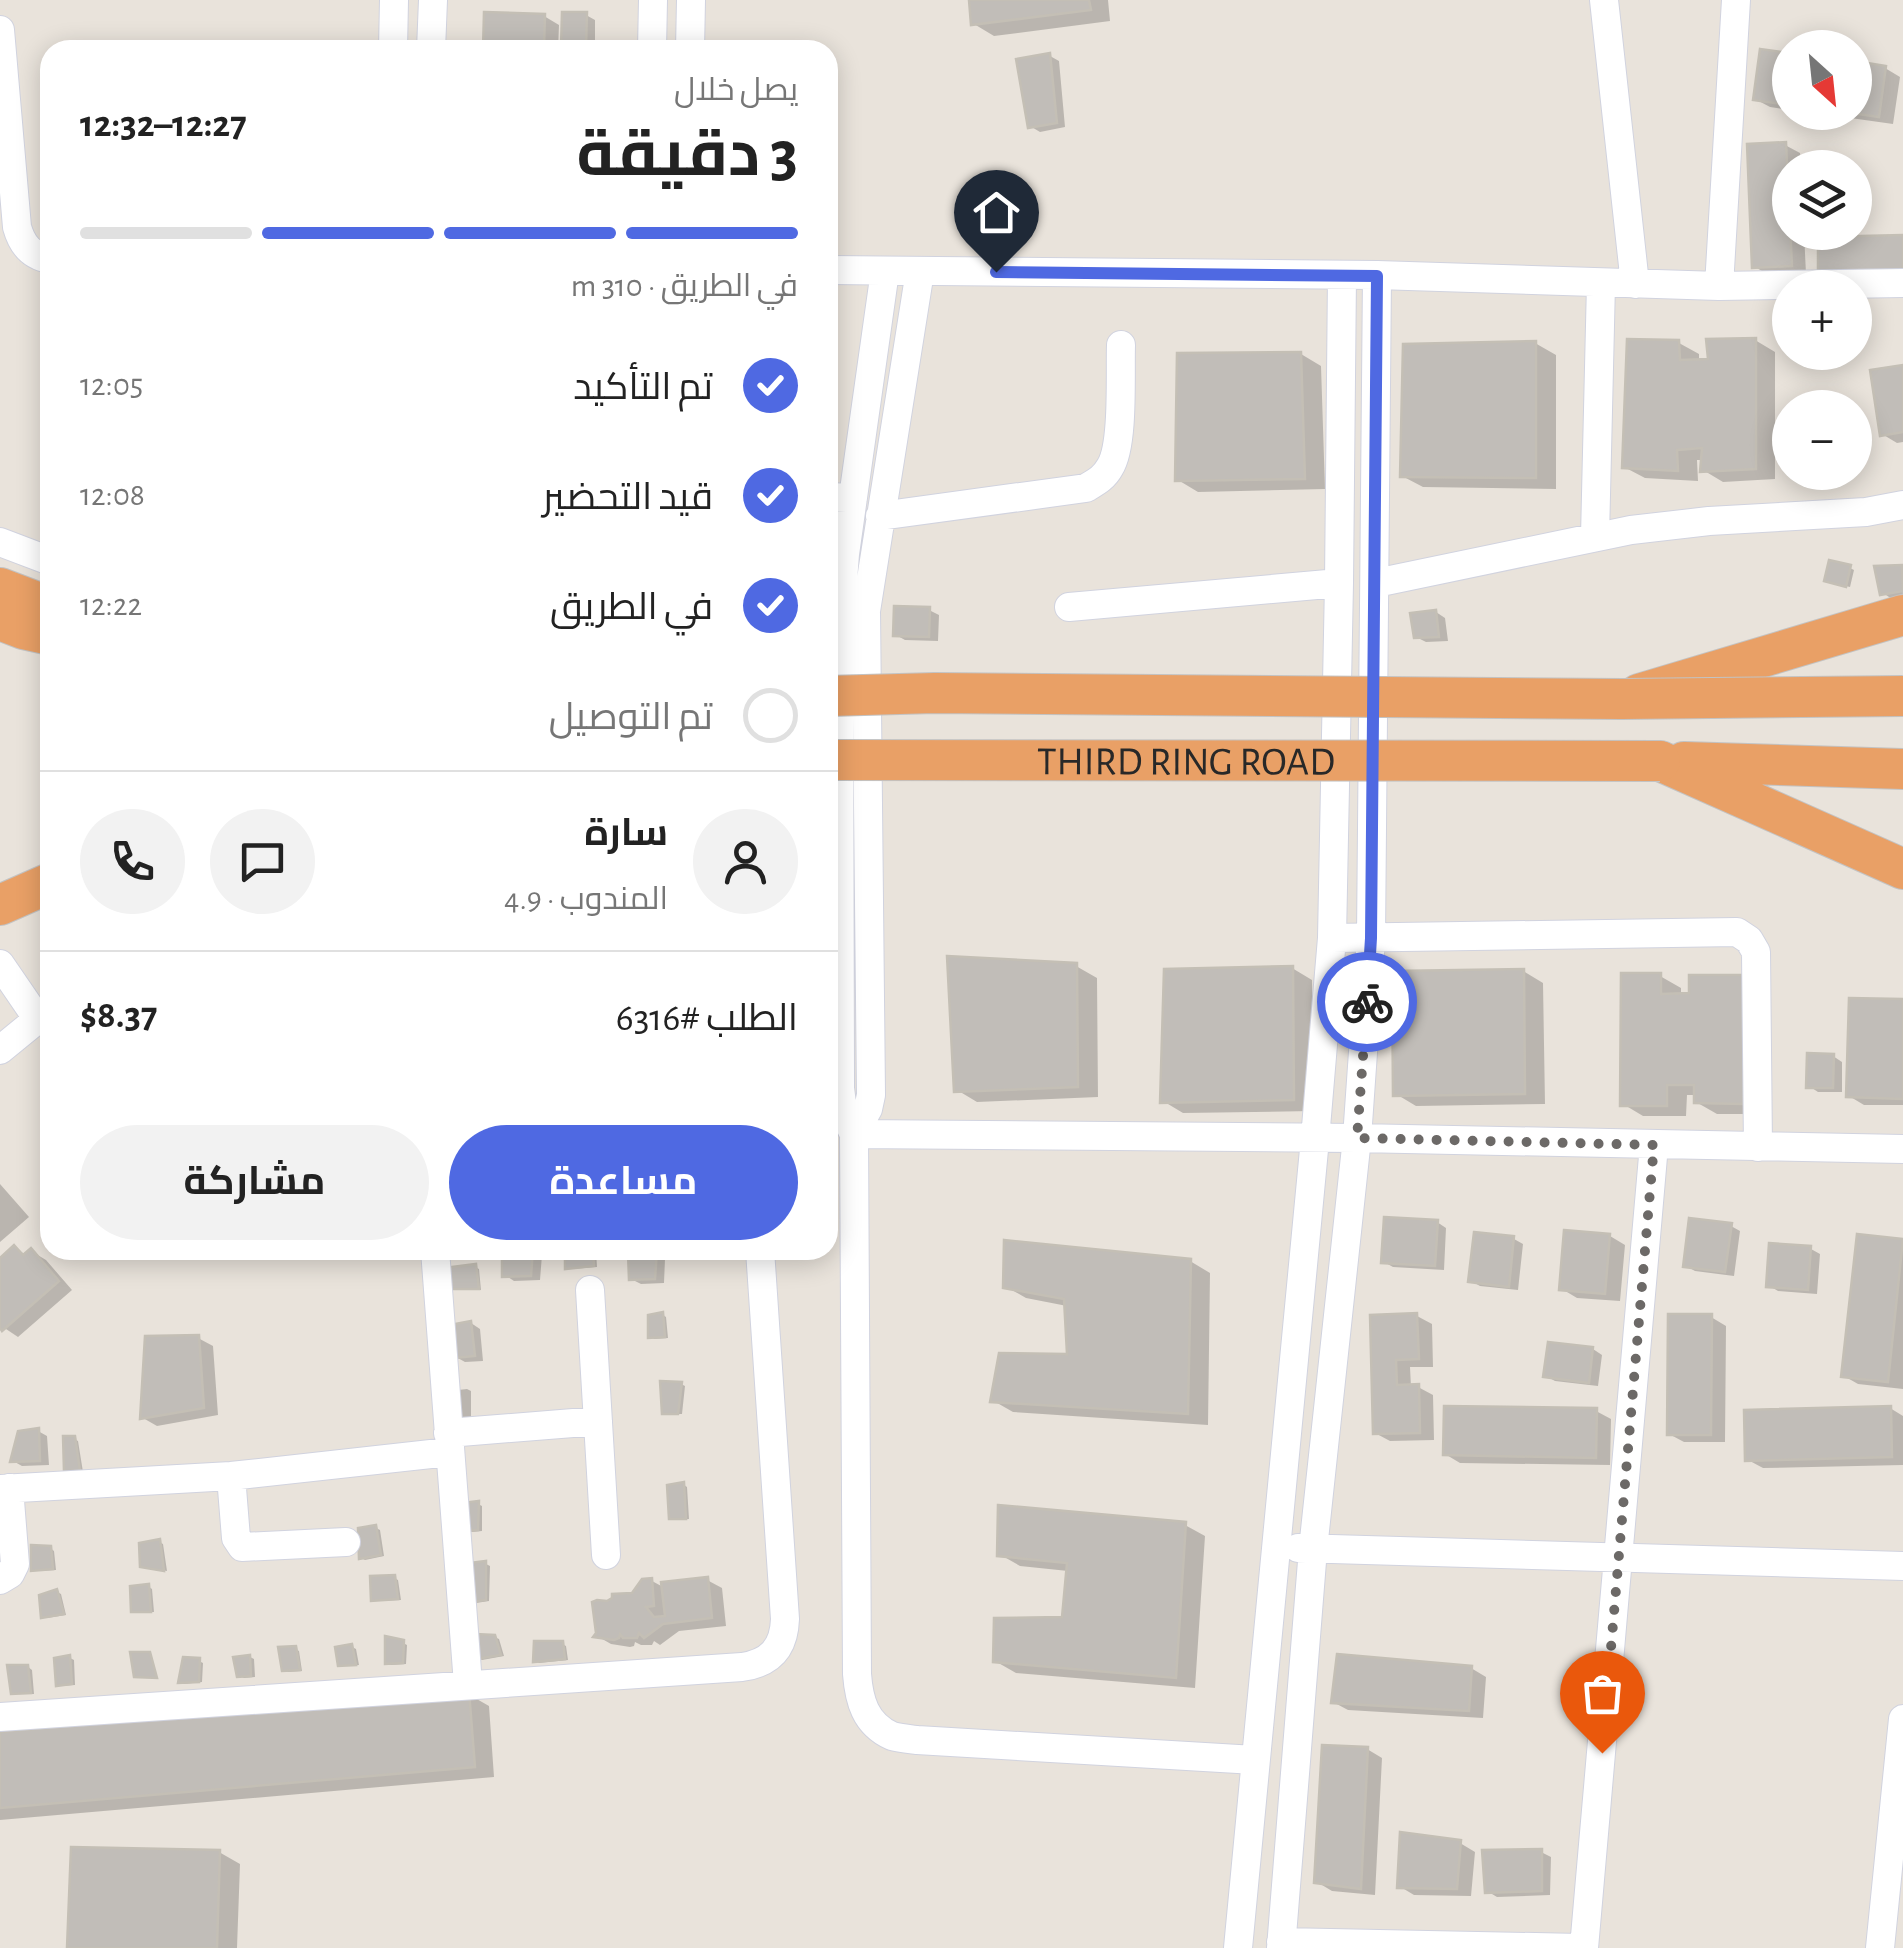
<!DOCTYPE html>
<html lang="ar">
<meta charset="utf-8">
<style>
:root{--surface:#fff;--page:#f2f2f2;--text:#222;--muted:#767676;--line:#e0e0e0;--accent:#4f69e2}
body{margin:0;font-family:"Alegreya Sans",Cairo,sans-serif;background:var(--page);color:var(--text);direction:rtl;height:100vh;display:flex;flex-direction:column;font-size:38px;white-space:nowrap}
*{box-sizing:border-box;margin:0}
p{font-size:32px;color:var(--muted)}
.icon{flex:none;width:55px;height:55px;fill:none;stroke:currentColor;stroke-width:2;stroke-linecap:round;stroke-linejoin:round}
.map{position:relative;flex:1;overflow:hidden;direction:ltr}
.drawer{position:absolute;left:40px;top:40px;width:798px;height:1220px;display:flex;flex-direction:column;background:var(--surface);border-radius:30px;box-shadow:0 5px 25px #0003;direction:rtl}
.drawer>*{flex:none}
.needle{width:65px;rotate:153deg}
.controls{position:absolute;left:1772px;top:30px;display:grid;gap:20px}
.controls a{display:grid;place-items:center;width:100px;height:100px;border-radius:50%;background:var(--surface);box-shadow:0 5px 25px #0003;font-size:50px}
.pin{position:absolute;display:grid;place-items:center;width:85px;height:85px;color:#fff;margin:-102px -42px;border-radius:50% 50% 50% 0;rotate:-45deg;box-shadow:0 0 10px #0007}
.pin .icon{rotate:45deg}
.courier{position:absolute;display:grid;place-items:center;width:100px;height:100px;margin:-50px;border:8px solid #4f69e2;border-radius:50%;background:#fff;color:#222;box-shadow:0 2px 12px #0007}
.summary em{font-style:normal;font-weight:700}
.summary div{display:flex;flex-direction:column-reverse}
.summary{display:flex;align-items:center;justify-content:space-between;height:170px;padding:0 40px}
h1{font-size:65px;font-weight:700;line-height:75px}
.bar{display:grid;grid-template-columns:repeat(4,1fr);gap:15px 10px;align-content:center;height:120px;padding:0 40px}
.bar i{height:12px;border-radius:8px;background:var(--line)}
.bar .current{background:var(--accent)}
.bar p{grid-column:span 4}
.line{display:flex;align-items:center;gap:25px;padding:0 40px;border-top:2px solid var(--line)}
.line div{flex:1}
.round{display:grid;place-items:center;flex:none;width:105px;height:105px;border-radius:52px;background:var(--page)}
ol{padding:0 40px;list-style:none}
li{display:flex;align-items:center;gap:30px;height:110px}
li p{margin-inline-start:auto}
li .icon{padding:10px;border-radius:50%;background:var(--accent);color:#fff;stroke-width:4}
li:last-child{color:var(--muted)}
li i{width:55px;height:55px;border:5px solid var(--line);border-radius:50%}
.cta{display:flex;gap:20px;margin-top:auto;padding:20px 40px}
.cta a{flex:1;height:115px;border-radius:60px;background:var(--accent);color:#fff;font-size:40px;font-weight:700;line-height:115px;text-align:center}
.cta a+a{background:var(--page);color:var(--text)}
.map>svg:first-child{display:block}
.shadow{fill:#0003}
.building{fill:#c1bdb8;stroke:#c4bfb5;stroke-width:2.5}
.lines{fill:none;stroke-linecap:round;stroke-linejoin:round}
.minor-casing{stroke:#d1d3df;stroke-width:30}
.highway-casing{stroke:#c3c3c3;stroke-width:42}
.minor{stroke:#fff;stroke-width:28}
.highway{stroke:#e9a066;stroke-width:40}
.highway-bridge-casing{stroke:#c3c3c3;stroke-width:42;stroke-linecap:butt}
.highway-bridge{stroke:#e9a066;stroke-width:40}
.done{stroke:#6c6967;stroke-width:10;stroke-dasharray:0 18}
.route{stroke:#4f69e2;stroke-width:12}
.labels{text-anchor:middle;stroke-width:8;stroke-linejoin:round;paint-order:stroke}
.street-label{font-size:40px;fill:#282828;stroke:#fff}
</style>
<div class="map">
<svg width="1903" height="1948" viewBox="0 0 1903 1948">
<rect width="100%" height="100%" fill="#e9e3db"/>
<path class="shadow" d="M 972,0 L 1108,0 L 1110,21 L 994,36 L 974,24 Z
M 586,15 L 595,20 L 595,50 L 570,50 L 564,47 Z
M 544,16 L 559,25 L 558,50 L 485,50 Z
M 1790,55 L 1790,110 L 1770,107 L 1755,99 Z
M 1050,56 L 1059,61 L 1065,127 L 1040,132 L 1030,126 Z
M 1855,64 L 1885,68 L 1900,77 L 1893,124 L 1808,112 L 1855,112 Z
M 1785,145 L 1800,153 L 1801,168 L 1790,168 L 1790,232 L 1804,232 L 1806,274 L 1769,275 L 1755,267 Z
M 828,333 L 834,336 L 836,446 L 828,446 Z
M 1755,340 L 1775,352 L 1775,479 L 1723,482 L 1703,470 L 1704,460 L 1697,460 L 1698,481 L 1645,478 L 1624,467 L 1679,343 L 1699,354 L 1699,362 L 1710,362 Z
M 1535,343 L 1556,355 L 1556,489 L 1423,487 L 1402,476 Z
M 1301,354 L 1321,366 L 1325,489 L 1198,492 L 1178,480 Z
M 1903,367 L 1903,442 L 1897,443 L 1882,434 Z
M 1850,568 L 1854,570 L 1850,587 L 1830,582 Z
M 1902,568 L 1903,597 L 1892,599 L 1883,593 Z
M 929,610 L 939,615 L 938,641 L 905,640 L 896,635 Z
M 1436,612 L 1445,618 L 1448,641 L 1426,642 L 1416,637 Z
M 1076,966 L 1097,978 L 1098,1097 L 977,1102 L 957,1090 Z
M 1292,968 L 1312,980 L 1313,1111 L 1183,1113 L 1163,1101 Z
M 1523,971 L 1543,983 L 1545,1104 L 1416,1106 L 1396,1094 Z
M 1660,976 L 1681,988 L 1681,996 L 1744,978 L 1763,1114 L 1717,1114 L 1696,1102 L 1697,1095 L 1687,1095 L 1686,1116 L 1643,1116 L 1623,1104 Z
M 1903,1001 L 1903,1105 L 1864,1105 L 1849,1096 Z
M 1833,1056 L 1842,1062 L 1842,1092 L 1818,1092 L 1809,1086 Z
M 0,1184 L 29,1217 L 0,1242 Z
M 1437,1222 L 1446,1228 L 1444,1270 L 1393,1267 L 1384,1262 Z
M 1731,1226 L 1740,1231 L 1734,1276 L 1695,1271 L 1686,1266 Z
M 1610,1236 L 1625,1245 L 1620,1301 L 1577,1298 L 1562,1289 Z
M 1859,1237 L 1903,1241 L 1903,1389 L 1858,1384 L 1844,1376 Z
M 1514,1239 L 1523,1244 L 1518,1290 L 1480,1286 L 1471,1281 Z
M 15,1248 L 26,1255 L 31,1251 L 46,1260 L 72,1290 L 18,1337 L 0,1325 L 0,1261 Z
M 1811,1249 L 1820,1254 L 1817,1294 L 1778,1291 L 1768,1285 Z
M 529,1250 L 542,1255 L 540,1280 L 514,1281 L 505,1275 Z
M 568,1250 L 596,1250 L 597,1267 L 572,1269 L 568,1267 Z
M 656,1253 L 665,1259 L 664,1283 L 641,1284 L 631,1279 Z
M 1190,1261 L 1210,1273 L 1208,1425 L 1013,1412 L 992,1400 L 1069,1356 L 1067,1306 L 1026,1298 L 1005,1286 Z
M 475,1267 L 479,1269 L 481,1290 L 457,1290 L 453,1288 Z
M 663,1315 L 666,1317 L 668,1338 L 654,1339 L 651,1336 Z
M 1417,1316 L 1432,1324 L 1433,1367 L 1410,1367 L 1411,1387 L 1418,1387 L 1433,1395 L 1434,1440 L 1390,1441 L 1375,1433 L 1373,1317 Z
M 1711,1317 L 1726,1326 L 1725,1442 L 1684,1442 L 1669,1434 Z
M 471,1323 L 480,1329 L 483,1361 L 465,1362 L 456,1357 Z
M 198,1338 L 213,1346 L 218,1415 L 157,1426 L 143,1418 Z
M 1593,1349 L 1602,1355 L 1598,1386 L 1555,1381 L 1546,1376 Z
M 681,1384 L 685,1386 L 682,1414 L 668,1414 L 664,1412 Z
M 467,1389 L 471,1391 L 471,1423 L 459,1422 L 458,1390 Z
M 1890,1408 L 1903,1416 L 1903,1465 L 1763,1468 L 1748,1460 Z
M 1596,1411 L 1611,1419 L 1610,1465 L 1460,1463 L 1445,1454 Z
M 38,1431 L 47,1436 L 49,1465 L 22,1466 L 13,1461 Z
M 74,1439 L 78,1441 L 83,1472 L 66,1470 Z
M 684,1485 L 687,1487 L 689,1519 L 676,1520 L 672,1518 Z
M 478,1504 L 482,1506 L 482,1531 L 472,1532 L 468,1529 Z
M 1185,1525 L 1205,1536 L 1195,1688 L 1016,1673 L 995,1661 L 1064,1620 L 1068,1571 L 1020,1566 L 999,1554 Z
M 376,1528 L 380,1530 L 384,1556 L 365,1560 L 361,1558 Z
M 159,1542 L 163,1544 L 167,1571 L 147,1568 Z
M 50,1548 L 54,1551 L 56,1570 L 37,1571 L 33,1569 Z
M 486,1564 L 490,1566 L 489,1601 L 476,1603 L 473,1601 Z
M 394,1578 L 398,1580 L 401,1600 L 377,1601 L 373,1599 Z
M 707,1580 L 722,1588 L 726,1626 L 679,1631 L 660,1645 L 654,1641 L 652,1645 L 641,1645 L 635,1642 L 634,1646 L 630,1647 L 611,1644 L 597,1636 L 607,1603 L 634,1595 L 652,1581 L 665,1588 Z
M 149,1587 L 152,1589 L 154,1612 L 137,1612 L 134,1610 Z
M 57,1592 L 61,1594 L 66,1615 L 47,1618 L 44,1616 Z
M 494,1637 L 499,1639 L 504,1656 L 482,1660 L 478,1658 Z
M 403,1643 L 407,1645 L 406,1664 L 391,1665 L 387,1663 Z
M 562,1644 L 566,1646 L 568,1660 L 539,1663 L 536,1661 Z
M 352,1647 L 356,1649 L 359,1665 L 344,1666 L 340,1664 Z
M 295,1649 L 299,1651 L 302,1671 L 288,1672 L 284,1669 Z
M 250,1657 L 254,1659 L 255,1677 L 244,1678 L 240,1676 Z
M 70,1658 L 74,1660 L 75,1685 L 62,1686 L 58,1684 Z
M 199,1661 L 203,1663 L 202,1682 L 184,1684 L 181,1682 Z
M 28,1667 L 32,1670 L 34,1694 L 17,1694 L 13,1692 Z
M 1471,1668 L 1486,1677 L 1483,1718 L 1348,1710 L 1333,1702 Z
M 468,1694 L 489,1706 L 494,1777 L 0,1820 L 0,1734 Z
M 1367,1749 L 1382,1758 L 1375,1895 L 1332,1891 L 1317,1882 Z
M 1460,1843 L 1475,1852 L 1471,1896 L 1414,1895 L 1399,1886 Z
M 219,1852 L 240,1864 L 237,1948 L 70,1948 Z
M 1541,1852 L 1551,1857 L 1550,1895 L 1497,1897 L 1487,1891 Z"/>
<path class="building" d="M 969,0 L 1089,0 L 1091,10 L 971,25 Z
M 484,12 L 545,14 L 544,49 L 582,50 L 483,50 Z
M 562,12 L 587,12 L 586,48 L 561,48 Z
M 1760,49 L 1790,53 L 1790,105 L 1753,100 Z
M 1050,53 L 1057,123 L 1028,128 L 1016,59 Z
M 1855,61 L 1886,66 L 1879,117 L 1845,112 L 1855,112 Z
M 1786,142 L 1792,266 L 1752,268 L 1747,144 Z
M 1903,235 L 1903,274 L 1818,276 L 1818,237 Z
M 1756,338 L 1756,469 L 1700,472 L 1702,448 L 1677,450 L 1678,471 L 1622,468 L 1627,339 L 1679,340 L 1680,360 L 1708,359 L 1706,339 Z
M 1536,341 L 1536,478 L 1400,477 L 1403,344 Z
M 1301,352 L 1305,479 L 1175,481 L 1177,353 Z
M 1903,365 L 1903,432 L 1880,436 L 1870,370 Z
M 1829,560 L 1851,565 L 1846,587 L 1824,581 Z
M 1902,565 L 1903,591 L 1880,595 L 1874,566 Z
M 894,606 L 930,607 L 929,637 L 893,636 Z
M 1436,610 L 1439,637 L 1414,638 L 1410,613 Z
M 947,956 L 1077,963 L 1078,1087 L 954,1092 Z
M 1293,966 L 1294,1100 L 1160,1103 L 1164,969 Z
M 1524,969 L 1525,1094 L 1393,1096 L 1392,971 Z
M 1621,973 L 1661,973 L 1661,994 L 1689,993 L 1689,975 L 1745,975 L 1743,1104 L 1694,1103 L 1694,1085 L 1667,1085 L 1667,1106 L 1620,1106 Z
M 1849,998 L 1903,999 L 1903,1099 L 1846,1097 Z
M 1807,1053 L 1834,1054 L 1833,1088 L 1806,1088 Z
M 1384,1217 L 1438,1220 L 1435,1266 L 1381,1263 Z
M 1689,1218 L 1732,1223 L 1725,1272 L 1683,1267 Z
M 1564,1230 L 1610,1234 L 1605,1294 L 1559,1290 Z
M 1474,1232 L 1514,1236 L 1509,1287 L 1468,1282 Z
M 1857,1234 L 1903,1239 L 1888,1382 L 1841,1377 Z
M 1004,1240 L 1191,1259 L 1188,1414 L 990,1402 L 999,1353 L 1067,1354 L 1064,1299 L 1003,1288 Z
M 1769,1243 L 1811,1246 L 1808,1290 L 1766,1287 Z
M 14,1245 L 23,1255 L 31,1248 L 59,1281 L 2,1331 L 0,1328 L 0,1258 Z
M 515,1250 L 533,1250 L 531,1276 L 502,1277 L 502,1252 Z
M 565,1250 L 593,1250 L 594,1266 L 565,1269 Z
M 657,1251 L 655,1279 L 629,1280 L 628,1252 Z
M 476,1264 L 479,1289 L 450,1289 L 451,1267 Z
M 663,1312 L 665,1337 L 648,1338 L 648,1315 Z
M 1417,1313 L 1419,1359 L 1396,1360 L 1397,1385 L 1419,1384 L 1420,1433 L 1373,1434 L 1370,1315 Z
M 1668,1314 L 1712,1314 L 1711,1435 L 1667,1435 Z
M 471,1321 L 475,1356 L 454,1358 L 455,1324 Z
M 199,1335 L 204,1408 L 140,1419 L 145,1336 Z
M 1548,1342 L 1593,1347 L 1589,1383 L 1543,1377 Z
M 660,1381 L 682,1382 L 678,1414 L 662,1414 Z
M 1444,1406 L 1597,1408 L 1596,1458 L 1443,1455 Z
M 1891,1406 L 1892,1457 L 1745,1461 L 1744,1410 Z
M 39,1428 L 40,1461 L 10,1462 L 18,1431 Z
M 63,1436 L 75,1436 L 80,1471 L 64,1471 Z
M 684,1482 L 686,1519 L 669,1519 L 667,1485 Z
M 479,1501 L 478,1530 L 466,1531 L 462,1503 Z
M 998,1505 L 1186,1522 L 1176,1678 L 993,1662 L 994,1618 L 1062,1617 L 1067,1563 L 997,1556 Z
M 376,1525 L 381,1555 L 359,1559 L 358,1528 Z
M 160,1539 L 164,1571 L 140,1567 L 139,1543 Z
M 31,1545 L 51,1546 L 53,1569 L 31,1571 Z
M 486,1561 L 486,1600 L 470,1602 L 469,1563 Z
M 395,1575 L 398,1599 L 371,1601 L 370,1576 Z
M 708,1577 L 712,1618 L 663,1624 L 644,1638 L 639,1633 L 637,1638 L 623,1638 L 620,1634 L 619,1638 L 614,1640 L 593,1637 L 596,1633 L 592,1602 L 597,1600 L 607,1601 L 612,1598 L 612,1594 L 632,1593 L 642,1579 L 652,1578 L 654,1606 L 646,1607 L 654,1617 L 665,1616 L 661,1582 Z
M 149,1584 L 151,1612 L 131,1612 L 130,1586 Z
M 57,1589 L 64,1614 L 41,1618 L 39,1595 Z
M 475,1634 L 495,1635 L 501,1655 L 476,1659 Z
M 385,1636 L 404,1640 L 403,1663 L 385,1664 Z
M 534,1641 L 563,1641 L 565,1659 L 533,1662 Z
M 352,1644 L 356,1665 L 338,1666 L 335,1647 Z
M 296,1646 L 300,1670 L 282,1671 L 278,1647 Z
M 130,1652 L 150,1652 L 157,1678 L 134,1677 Z
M 1337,1654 L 1472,1666 L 1469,1711 L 1331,1703 Z
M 70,1655 L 72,1684 L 56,1686 L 54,1658 Z
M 250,1655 L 251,1676 L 237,1677 L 233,1657 Z
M 183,1657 L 200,1658 L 199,1682 L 178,1683 Z
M 7,1665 L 28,1665 L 31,1693 L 11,1694 Z
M 469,1691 L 475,1767 L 0,1808 L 0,1732 Z
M 1322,1745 L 1368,1747 L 1361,1889 L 1314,1883 Z
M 1400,1832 L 1461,1840 L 1457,1889 L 1397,1888 Z
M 71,1847 L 220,1850 L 217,1948 L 67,1948 Z
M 1542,1849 L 1542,1891 L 1485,1893 L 1482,1850 Z"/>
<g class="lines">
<g class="minor-casing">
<path id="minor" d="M 1604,0 L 1635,284
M 0,30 L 17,227 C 22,245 31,256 50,259
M 393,50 L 394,0
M 431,50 L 433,0
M 652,50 L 653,0
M 690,50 L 691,0
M 828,270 L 1377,275 L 1719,286 L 1903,283
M 885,271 L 845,554 L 841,607 L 839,676 L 840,1088 L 843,1112 L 854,1134 L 857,1674 C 859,1700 865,1724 892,1736 C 899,1738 909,1739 917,1740 L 1255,1760
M 1719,286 L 1736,0
M 828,497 L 853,498
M 880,516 L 1086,488 C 1096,482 1104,478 1110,467 C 1124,445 1120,374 1121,345
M 1595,537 L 1601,283
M 0,542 L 50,561
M 1376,583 L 1631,530 L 1709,521 L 1866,512 L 1903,505
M 1069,607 L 1339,583
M 1332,938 L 1737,932 L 1749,940 L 1756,952 L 1758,1147
M 0,964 L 37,1018
M 0,1050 L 49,1010
M 854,1134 L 1357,1138 L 1903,1149
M 854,1134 L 868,1109 L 871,1095 L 866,611 L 920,271
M 435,1250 L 468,1684
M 590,1290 L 606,1555
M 448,1433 L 598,1421
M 231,1476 L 236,1538 L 242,1547 L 346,1542
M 0,1489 L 231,1476 L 449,1452
M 1298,1548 L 1903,1566
M 0,1580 L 10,1574 L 15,1564 L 9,1488
M 0,1717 L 742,1667 C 770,1663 784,1648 785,1619 L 760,1250
M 1281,1942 L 1580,1948
M 1238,1948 L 1315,1139 L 1332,938 L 1339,583 L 1342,275
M 1281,1948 L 1313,1549 L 1357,1138 L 1371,938 L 1377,275
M 1584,1948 L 1654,1145
M 1880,1948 L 1903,1719"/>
</g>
<g class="highway-casing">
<path id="highway" d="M 0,588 L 50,607
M 0,620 L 23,629 L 50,635
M 1639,694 L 1903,615
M 1660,761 L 1903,869
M 1684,762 L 1903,769
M 0,905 L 50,883"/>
</g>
<use href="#minor" class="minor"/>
<use href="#highway" class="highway"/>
<g class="highway-bridge-casing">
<g id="highway-bridge">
<path d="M 828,696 L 935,693 L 1622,699 L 1903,696"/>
<path id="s1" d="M 828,760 L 1660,761"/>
</g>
</g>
<use href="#highway-bridge" class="highway-bridge"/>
</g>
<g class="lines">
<path class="done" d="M 1367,1002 L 1357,1138 L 1654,1145 L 1602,1753"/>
<path class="route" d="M 996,272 L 1377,276 L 1371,938 L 1367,1002"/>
</g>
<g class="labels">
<g class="street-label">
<text dy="14" stroke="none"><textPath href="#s1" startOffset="358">THIRD RING ROAD</textPath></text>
</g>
</g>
</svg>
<div class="controls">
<a><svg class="needle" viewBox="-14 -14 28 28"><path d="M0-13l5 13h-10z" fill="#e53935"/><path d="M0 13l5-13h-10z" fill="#767676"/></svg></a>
<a><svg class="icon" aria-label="layers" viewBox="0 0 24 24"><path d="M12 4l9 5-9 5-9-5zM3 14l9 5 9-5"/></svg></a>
<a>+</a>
<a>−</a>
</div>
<div class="pin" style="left:1602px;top:1753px;background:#ea580c"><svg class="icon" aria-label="bag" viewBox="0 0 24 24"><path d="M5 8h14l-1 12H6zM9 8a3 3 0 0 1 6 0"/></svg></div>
<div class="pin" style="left:996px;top:272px;background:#1f2937"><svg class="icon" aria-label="home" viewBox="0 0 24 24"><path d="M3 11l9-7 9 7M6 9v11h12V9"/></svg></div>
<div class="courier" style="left:1367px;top:1002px"><svg class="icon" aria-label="bike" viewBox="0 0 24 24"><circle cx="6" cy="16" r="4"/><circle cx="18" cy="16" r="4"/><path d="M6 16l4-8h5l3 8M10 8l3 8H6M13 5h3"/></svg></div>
<section class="drawer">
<div class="summary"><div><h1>3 دقيقة</h1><p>يصل خلال</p></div><em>12:27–12:32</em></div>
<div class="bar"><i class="current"></i><i class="current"></i><i class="current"></i><i></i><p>في الطريق · 310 m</p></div>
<ol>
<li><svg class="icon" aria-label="check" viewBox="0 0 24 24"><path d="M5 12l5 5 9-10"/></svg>تم التأكيد<p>12:05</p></li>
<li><svg class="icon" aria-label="check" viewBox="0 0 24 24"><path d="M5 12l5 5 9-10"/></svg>قيد التحضير<p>12:08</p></li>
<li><svg class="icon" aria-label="check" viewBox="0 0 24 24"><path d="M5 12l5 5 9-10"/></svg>في الطريق<p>12:22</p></li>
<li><i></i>تم التوصيل</li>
</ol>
<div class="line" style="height:180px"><a class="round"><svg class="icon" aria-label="person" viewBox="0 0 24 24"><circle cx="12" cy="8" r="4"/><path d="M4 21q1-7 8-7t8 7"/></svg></a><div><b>سارة</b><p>المندوب · 4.9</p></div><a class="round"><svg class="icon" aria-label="chat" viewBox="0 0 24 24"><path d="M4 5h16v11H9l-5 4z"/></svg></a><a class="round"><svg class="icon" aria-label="phone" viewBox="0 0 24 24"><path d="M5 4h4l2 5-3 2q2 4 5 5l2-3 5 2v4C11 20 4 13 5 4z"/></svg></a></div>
<div class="line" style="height:130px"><div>الطلب #6316</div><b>$8.37</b></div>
<div class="cta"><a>مساعدة</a><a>مشاركة</a></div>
</section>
</div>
